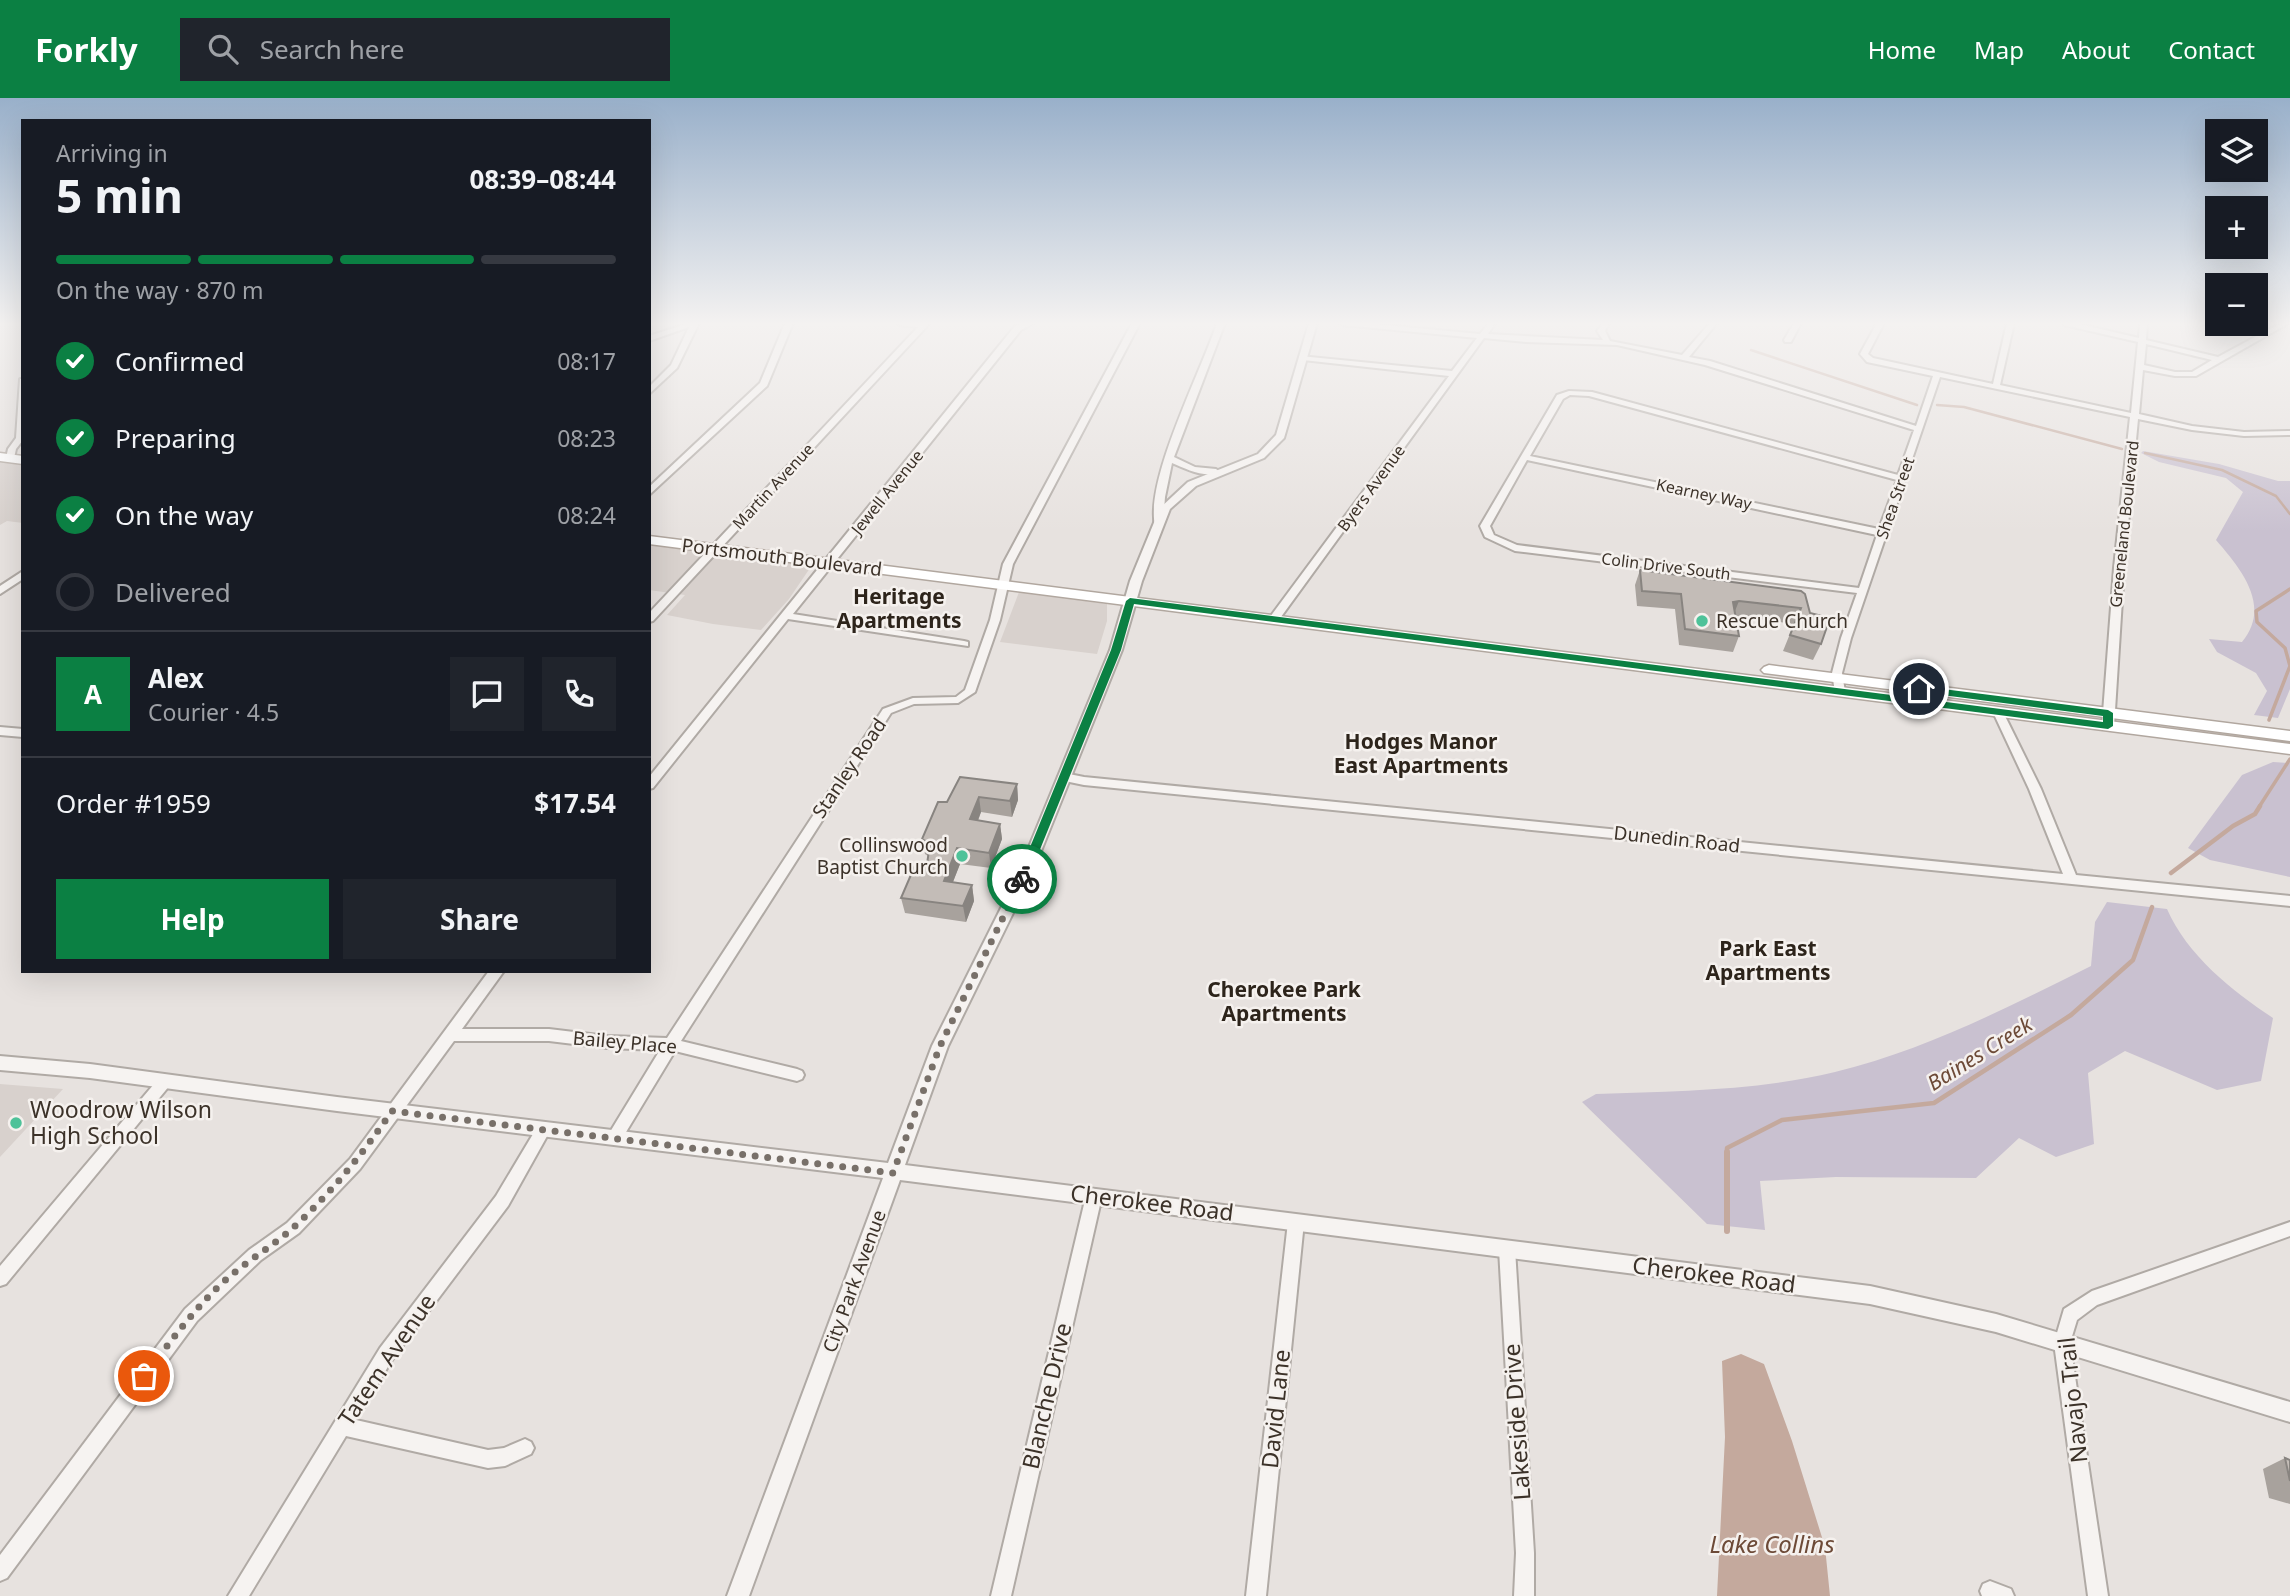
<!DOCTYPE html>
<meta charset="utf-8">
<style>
:root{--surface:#171b24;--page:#20242c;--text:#f1f3f6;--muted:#9ea1a6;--line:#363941;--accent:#0b8043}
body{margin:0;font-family:"Noto Sans",sans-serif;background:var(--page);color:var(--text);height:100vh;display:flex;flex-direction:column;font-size:26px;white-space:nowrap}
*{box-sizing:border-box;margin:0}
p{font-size:23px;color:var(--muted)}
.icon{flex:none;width:38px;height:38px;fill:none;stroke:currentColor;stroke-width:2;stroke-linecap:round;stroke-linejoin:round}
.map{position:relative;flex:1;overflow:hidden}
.side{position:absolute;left:21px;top:21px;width:630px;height:854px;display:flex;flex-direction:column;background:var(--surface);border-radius:0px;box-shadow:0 7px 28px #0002}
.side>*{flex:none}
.fabs{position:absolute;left:2205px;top:21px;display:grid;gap:14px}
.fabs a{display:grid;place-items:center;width:63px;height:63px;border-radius:0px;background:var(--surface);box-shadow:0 7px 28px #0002;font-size:35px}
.pin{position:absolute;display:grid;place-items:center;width:60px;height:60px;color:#fff;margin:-30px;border:4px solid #fff;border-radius:50%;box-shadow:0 2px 7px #0007}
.courier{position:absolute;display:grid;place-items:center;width:70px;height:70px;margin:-35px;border:5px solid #0b8043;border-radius:50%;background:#fff;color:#222;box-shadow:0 2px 9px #0007}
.summary em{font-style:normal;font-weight:700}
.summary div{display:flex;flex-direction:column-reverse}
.summary{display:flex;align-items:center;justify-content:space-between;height:119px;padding:0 35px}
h1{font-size:46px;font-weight:700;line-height:52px}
.bar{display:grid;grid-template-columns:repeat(4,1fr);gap:10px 7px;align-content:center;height:84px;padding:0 35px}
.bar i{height:9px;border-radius:5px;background:var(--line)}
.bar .on{background:var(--accent)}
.bar p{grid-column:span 4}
.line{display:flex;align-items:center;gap:18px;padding:0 35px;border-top:2px solid var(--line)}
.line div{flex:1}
.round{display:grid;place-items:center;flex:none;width:74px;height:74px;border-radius:0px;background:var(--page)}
ol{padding:0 35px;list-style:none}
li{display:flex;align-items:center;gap:21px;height:77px}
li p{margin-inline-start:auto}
li .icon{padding:7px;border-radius:50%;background:var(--accent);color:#fff;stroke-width:4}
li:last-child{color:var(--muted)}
li i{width:38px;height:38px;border:4px solid var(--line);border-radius:50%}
.button{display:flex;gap:14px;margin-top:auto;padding:14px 35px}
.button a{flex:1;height:80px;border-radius:0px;background:var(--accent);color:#fff;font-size:28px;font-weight:700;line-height:80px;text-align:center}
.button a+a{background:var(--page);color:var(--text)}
header{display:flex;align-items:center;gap:42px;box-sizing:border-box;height:98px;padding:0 35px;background:var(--accent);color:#fff}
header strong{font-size:33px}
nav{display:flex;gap:38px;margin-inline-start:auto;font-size:24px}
.search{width:490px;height:63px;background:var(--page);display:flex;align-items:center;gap:18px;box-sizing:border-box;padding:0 24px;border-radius:0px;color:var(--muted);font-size:26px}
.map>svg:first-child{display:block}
.built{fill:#d8d1cd}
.green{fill:#c9c1d0}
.water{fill:#c4a99d}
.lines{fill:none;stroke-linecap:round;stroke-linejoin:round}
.stream-far3{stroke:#c4a99d;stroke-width:2.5}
.stream-far2{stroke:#c4a99d;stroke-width:3.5}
.stream-far1{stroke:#c4a99d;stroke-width:4.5}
.stream{stroke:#c4a99d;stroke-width:6}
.minor-casing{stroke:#b0aaa5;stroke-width:4}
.tertiary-casing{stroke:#b0aaa5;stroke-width:4}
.primary-casing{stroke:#b1a79f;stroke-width:3}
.minor{fill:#f6f3f1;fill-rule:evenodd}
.tertiary{fill:#f6f3f1;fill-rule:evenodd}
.primary{fill:#fff;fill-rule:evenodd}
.wall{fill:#a8a29d}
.shaded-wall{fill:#888480}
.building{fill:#c3bcb7;stroke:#888480;stroke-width:2}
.route{fill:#0b8043}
.done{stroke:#787069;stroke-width:7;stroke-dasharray:0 12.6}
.poi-dot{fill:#4ec299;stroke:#f5f1ee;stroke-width:2.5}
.labels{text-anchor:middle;stroke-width:5;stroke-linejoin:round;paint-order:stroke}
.far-street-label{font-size:16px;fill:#3c3229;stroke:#f5f1ee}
.street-label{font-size:19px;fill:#3c3229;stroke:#f5f1ee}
.poi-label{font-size:19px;fill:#3c3229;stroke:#f5f1ee;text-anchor:start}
.neighbourhood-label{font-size:21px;font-weight:bold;fill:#2d241b;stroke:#f5f1ee}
.water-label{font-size:21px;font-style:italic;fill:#6d4a37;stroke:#f5f1ee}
.near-poi-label{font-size:23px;fill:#3c3229;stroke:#f5f1ee;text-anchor:start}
.near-street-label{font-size:23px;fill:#3c3229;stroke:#f5f1ee}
.near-water-label{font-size:24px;font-style:italic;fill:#6d4a37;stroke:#f5f1ee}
</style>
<header>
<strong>Forkly</strong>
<div class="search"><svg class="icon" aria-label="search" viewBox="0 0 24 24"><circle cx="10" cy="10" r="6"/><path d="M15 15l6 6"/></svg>Search here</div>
<nav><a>Home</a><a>Map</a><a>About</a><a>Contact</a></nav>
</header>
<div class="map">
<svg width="2290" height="1498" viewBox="0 0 2290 1498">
<rect width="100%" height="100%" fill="#e7e2df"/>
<path class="built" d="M 0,364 L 23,367 L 23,425 L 7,423 L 0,427 Z
M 649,447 L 805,467 L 810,470 L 789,501 L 761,532 L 713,526 L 667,517 L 685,497 L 649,492 Z
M 1019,494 L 1107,506 L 1107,523 L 1097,556 L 1000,544 Z
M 0,986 L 63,991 L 0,1059 Z"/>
<path class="green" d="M 2143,353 L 2219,366 L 2278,383 L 2290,383 L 2290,591 L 2278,620 L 2254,617 L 2267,593 L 2256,575 L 2217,554 L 2209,541 L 2242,544 C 2272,508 2241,471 2216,442 L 2243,394 L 2226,380 L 2159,364 L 2141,355 Z
M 2273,664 L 2290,665 L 2290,779 L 2210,762 L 2188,750 L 2242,677 Z
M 2107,804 L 2167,811 C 2187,857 2232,893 2273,920 L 2261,983 L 2217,992 L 2125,953 L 2088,975 L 2094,1046 L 2056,1059 L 2019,1040 L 1976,1080 L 1836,1079 L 1760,1083 L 1765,1132 L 1707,1126 L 1582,1004 L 1596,996 C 1676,993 1757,993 1835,974 C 1926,952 2008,909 2091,868 L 2095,824 Z"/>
<path class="water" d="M 1741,1256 L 1764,1266 L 1792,1343 L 1825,1449 L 1830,1498 L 1717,1498 L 1725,1339 L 1722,1263 Z"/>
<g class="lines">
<path class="stream-far3" d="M 1751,252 L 1917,307
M 1937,307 L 1964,309 L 2122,351
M 2145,355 L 2222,372 L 2276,398 L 2290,416"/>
<path class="stream-far2" d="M 2269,622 L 2290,568 L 2285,550 L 2257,524 L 2256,513 L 2290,491
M 2259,709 L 2290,661"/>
<path class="stream-far1" d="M 2171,775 L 2233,728 L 2255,716 L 2260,708
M 1727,1056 L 1727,1050 L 1782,1022 L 1934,1005 L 2071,917 L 2133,862 L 2152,809"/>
<path class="stream" d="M 1727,1054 L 1727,1133"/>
<g class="minor-casing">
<path id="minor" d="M 689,225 L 699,225 L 677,270 L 649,296 L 649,289 L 671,267 L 689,229 L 649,243 L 649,238 Z
M 785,225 L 793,225 L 767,288 L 649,397 L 649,389 L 760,285 Z
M 897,225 L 930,225 L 653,523 L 649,524 L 649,515 L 918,229 L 900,227 Z
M 1024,225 L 1034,225 L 1021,232 L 793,516 L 964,543 L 968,544 L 968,548 L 788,521 L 653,690 L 649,691 L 649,679 L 1015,228 Z
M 1132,225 L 1140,225 L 1013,466 L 1000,522 L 975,594 L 958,605 L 914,606 L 891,615 L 681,943 L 797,971 L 802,973 L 804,977 L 802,981 L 797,983 L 675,953 L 620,1044 L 615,1046 L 610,1044 L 607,1039 L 610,1034 L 660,952 L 607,950 L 549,943 L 454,943 L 360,1071 L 299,1135 L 261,1162 L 197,1223 L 7,1480 L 0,1483 L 0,1457 L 185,1211 L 249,1152 L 287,1125 L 350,1061 L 489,873 L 504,873 L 462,931 L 549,931 L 607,938 L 667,940 L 883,611 L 913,600 L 956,599 L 965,592 L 990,522 L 1003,466 Z
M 1217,225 L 1225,225 L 1174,359 L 1195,369 L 1216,371 L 1220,374 C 1206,381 1186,371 1172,365 L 1165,399 L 1163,426 L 1161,428 L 1155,428 C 1145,381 1201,274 1217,225 Z
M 1339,225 L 1363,225 L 1480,236 L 1489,225 L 1495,225 L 1488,236 L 1603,242 L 1597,233 L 1603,225 L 1609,225 L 1605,233 L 1610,243 L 1682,257 L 1710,225 L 1717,225 L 1689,259 L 1710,263 L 1916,328 L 1933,278 L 1867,264 L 1860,256 L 1877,225 L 1884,225 L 1868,256 L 1873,260 L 1993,286 L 2007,225 L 2014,225 L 2000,287 L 2131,315 L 2138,244 L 2064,227 L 2064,225 L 2075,225 L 2139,240 L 2140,225 L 2147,225 L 2146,242 L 2218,259 L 2281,225 L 2289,225 L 2196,278 L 2175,278 L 2143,272 L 2139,316 L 2192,328 L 2244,334 L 2290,333 L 2290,337 L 2244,338 L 2192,332 L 2138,321 L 2124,470 L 2114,628 L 2108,632 L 2102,628 L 2114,470 L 2130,319 L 1940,279 L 1851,540 L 1842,575 L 1845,594 L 1844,596 L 1836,596 L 1835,594 L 1832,575 L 1841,540 L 1857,495 L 1515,453 L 1485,439 L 1480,428 L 1557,297 L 1569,293 L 1592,294 L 1898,377 L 1914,332 L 1705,267 L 1617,247 L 1526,244 L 1484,240 L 1278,523 L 1270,523 L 1270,519 L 1449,278 L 1303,262 L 1299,260 L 1300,258 L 1452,273 L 1477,240 L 1343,227 ZM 2146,246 L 2212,262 L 2192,274 L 2175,274 L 2144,267 ZM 1570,297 L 1589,298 L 1897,382 L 1879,431 L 1530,358 L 1563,301 ZM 1527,362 L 1877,437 L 1859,490 L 1517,447 L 1494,437 L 1490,428 Z
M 1794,225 L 1801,225 L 1791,244 L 1785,244 L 1784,242 Z
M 20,281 L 23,281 L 23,342 L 16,351 L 14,360 L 10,363 L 6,360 L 8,351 L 16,340 Z
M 1998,610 L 2003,614 L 2041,691 L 2076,777 L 2290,798 L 2290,808 L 1084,687 L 1060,682 L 1058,679 L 1064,675 L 1084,679 L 2063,776 L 2029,691 L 1993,614 Z
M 0,629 L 23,631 L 23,639 L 0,637 Z
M 165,977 L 170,979 L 172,983 L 170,987 L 6,1186 L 0,1188 L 0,1168 L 160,979 Z
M 544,1024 L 549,1026 L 551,1031 L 508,1108 L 392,1262 L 356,1322 L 488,1352 L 504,1350 L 525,1341 L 531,1344 L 534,1350 L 531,1356 L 505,1368 L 488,1370 L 346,1338 L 249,1498 L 228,1498 L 380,1250 L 496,1098 L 539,1026 Z
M 1094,1091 L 1100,1093 L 1102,1098 L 1011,1498 L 991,1498 L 1086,1098 L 1088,1093 Z
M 1296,1117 L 1302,1119 L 1304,1124 L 1266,1498 L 1246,1498 L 1288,1124 L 1290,1119 Z
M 2290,1124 L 2290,1138 L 2097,1207 L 2077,1222 L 2070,1245 L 2108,1498 L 2088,1498 L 2054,1245 L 2064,1211 L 2092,1193 Z
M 1507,1143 L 1513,1146 L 1515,1151 L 1534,1455 L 1534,1498 L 1514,1498 L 1516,1455 L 1499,1151 L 1501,1146 Z
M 1990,1483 L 2011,1491 L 2014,1498 L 1982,1498 L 1980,1493 L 1983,1486 Z"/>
</g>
<g class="tertiary-casing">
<path id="tertiary" d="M 1309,225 L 1317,225 L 1284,340 L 1264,360 L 1196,388 L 1170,411 L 1142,483 L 1122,552 L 1031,778 L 948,948 L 905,1067 L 1870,1188 L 1996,1216 L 2290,1304 L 2290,1324 L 1996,1234 L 1870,1206 L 900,1082 L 749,1498 L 727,1498 L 883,1080 L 337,1013 L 90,980 L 0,972 L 0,958 L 90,966 L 337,999 L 888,1065 L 932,948 L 1017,778 L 1110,552 L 1130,483 L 1160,410 L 1188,384 L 1258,356 L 1276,337 Z
M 23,473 L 23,481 L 0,496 L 0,488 Z"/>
</g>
<g class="primary-casing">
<path id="primary" d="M 0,355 L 23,358 L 23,366 L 0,363 Z
M 649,438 L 2290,646 L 2290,656 L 649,446 Z
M 1769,567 L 2290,633 L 2290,643 L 1764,575 L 1761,572 L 1764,569 Z"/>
</g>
<use href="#minor" class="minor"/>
<use href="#tertiary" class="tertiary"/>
<use href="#primary" class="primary"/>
</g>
<path class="wall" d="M 1640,472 L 1801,493 L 1810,515 L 1821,546 L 1813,562 L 1783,553 L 1794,526 L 1736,518 L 1739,538 L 1733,554 L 1679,547 L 1675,511 L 1637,508 L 1635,487 Z
M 1017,686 L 1018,702 L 1012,719 L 981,714 L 978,723 L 1000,726 L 1002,741 L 991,770 L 960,766 L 953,784 L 972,787 L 974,803 L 966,824 L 905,815 L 901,800 L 927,766 L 928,758 L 925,756 L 922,741 L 947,704 Z
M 2285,1360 L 2290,1362 L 2290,1406 L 2269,1400 L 2263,1371 Z"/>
<path class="shaded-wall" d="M 1739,503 L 1733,518 L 1733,504 Z
M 1017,686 L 1018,702 L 1012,719 L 1010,703 Z
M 979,699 L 981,714 L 972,737 L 970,721 Z
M 1000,726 L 1002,741 L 991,770 L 989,755 Z
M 957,750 L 960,766 L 947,799 L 944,783 Z
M 972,787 L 974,803 L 966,824 L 963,808 Z"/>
<path class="building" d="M 1640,472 L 1801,493 L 1805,496 L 1810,515 L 1830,520 L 1821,546 L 1790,537 L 1801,510 L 1739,503 L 1733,504 L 1739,538 L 1685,531 L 1681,496 L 1642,493 Z
M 960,679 L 1017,686 L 1010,703 L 979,699 L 970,721 L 1000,726 L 989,755 L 957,750 L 944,783 L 972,787 L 963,808 L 901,800 L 916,765 L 927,766 L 930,746 L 922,741 L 938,704 L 947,704 Z
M 2285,1360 L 2290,1362 L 2290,1383 Z"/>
<linearGradient id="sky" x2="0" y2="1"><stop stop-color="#99b0ca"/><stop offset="0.52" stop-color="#f4f2f1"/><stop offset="1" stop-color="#f4f2f1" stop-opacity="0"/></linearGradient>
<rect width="2290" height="434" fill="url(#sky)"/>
<path class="route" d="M 1130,500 L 2103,624 L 2103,618 L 1919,594 L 1914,591 L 1919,588 L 2108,612 L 2113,615 L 2113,628 L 2108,631 L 1134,506 L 1121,552 L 1028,781 L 1022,785 L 1018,784 L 1017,781 L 1111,552 L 1126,503 Z"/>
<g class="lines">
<path class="done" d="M 144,1278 C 168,1247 191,1215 219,1188 C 243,1165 272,1149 295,1128 C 333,1093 363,1055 392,1013 L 893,1075 L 940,948 L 1022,781"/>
</g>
<g class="poi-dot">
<circle cx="1702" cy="523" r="7"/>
<circle cx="962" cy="758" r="7"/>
<circle cx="16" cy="1025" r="7"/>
</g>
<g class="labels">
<g class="far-street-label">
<text transform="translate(773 388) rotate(-47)" y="6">Martin Avenue</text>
<text transform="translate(1371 390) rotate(-54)" y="6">Byers Avenue</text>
<text transform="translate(887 394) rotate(-51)" y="6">Jewell Avenue</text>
<text transform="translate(1704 396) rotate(12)" y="6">Kearney Way</text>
<text transform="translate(1895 400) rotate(-71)" y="6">Shea Street</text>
<text transform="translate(2124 426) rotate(-84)" y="6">Greeneland Boulevard</text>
<text transform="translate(1666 468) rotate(7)" y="6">Colin Drive South</text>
</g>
<g class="street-label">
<text transform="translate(782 459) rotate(7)" y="7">Portsmouth Boulevard</text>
<text transform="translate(849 670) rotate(-56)" y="7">Stanley Road</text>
<text transform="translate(1677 741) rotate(6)" y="7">Dunedin Road</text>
<text transform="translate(625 944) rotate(5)" y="7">Bailey Place</text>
<text transform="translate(854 1183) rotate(-70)" y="7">City Park Avenue</text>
</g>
<g class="poi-label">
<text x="1716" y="530">Rescue Church</text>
<text x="948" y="754" text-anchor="end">Collinswood<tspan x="948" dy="22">Baptist Church</tspan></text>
</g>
<g class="neighbourhood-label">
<text x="899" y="506">Heritage<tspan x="899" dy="24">Apartments</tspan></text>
<text x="1421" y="651">Hodges Manor<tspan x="1421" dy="24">East Apartments</tspan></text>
<text x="1768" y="858">Park East<tspan x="1768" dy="24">Apartments</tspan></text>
<text x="1284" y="899">Cherokee Park<tspan x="1284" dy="24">Apartments</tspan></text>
</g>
<g class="water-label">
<text transform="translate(1980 956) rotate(-32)" y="7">Baines Creek</text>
</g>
<g class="near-poi-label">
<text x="30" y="1020">Woodrow Wilson<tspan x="30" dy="26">High School</tspan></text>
</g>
<g class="near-street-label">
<text transform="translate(1152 1105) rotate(7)" y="8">Cherokee Road</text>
<text transform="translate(1714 1177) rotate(7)" y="8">Cherokee Road</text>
<text transform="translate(387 1262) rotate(-56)" y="8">Tatem Avenue</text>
<text transform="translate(1047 1298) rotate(-77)" y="8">Blanche Drive</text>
<text transform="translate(2073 1302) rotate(-96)" y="8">Navajo Trail</text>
<text transform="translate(1276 1311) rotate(-84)" y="8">David Lane</text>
<text transform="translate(1517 1324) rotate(-94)" y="8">Lakeside Drive</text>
</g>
<g class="near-water-label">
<text x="1772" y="1455">Lake Collins</text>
</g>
</g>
</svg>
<div class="fabs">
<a><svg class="icon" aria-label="layers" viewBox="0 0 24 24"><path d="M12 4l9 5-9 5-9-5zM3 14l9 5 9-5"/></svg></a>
<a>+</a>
<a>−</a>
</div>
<div class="pin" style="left:144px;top:1278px;background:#ea580c"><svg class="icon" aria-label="bag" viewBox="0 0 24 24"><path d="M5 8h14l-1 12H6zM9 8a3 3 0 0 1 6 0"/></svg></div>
<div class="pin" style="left:1919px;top:591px;background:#1f2937"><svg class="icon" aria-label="home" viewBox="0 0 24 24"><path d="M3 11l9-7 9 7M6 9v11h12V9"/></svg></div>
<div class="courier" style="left:1022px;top:781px"><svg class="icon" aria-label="bike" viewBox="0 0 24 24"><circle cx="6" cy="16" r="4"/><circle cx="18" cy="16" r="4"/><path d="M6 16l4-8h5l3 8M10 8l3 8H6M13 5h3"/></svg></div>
<section class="side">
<div class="summary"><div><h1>5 min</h1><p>Arriving in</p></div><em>08:39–08:44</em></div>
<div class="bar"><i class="on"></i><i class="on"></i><i class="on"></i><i></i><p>On the way · 870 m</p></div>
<ol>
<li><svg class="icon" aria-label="check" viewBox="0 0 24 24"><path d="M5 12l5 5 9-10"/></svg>Confirmed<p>08:17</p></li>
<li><svg class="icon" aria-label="check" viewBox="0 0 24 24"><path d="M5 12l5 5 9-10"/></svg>Preparing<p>08:23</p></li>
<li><svg class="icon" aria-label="check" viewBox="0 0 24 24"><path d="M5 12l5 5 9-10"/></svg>On the way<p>08:24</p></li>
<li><i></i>Delivered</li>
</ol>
<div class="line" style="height:126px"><b class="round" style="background:var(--accent);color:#fff">A</b><div><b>Alex</b><p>Courier · 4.5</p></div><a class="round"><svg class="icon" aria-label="chat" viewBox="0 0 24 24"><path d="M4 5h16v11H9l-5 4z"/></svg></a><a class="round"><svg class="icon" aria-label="phone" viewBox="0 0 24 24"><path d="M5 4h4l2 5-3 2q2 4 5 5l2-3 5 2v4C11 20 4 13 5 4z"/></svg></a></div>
<div class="line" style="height:91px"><div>Order #1959</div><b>$17.54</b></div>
<div class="button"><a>Help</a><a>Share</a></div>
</section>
</div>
